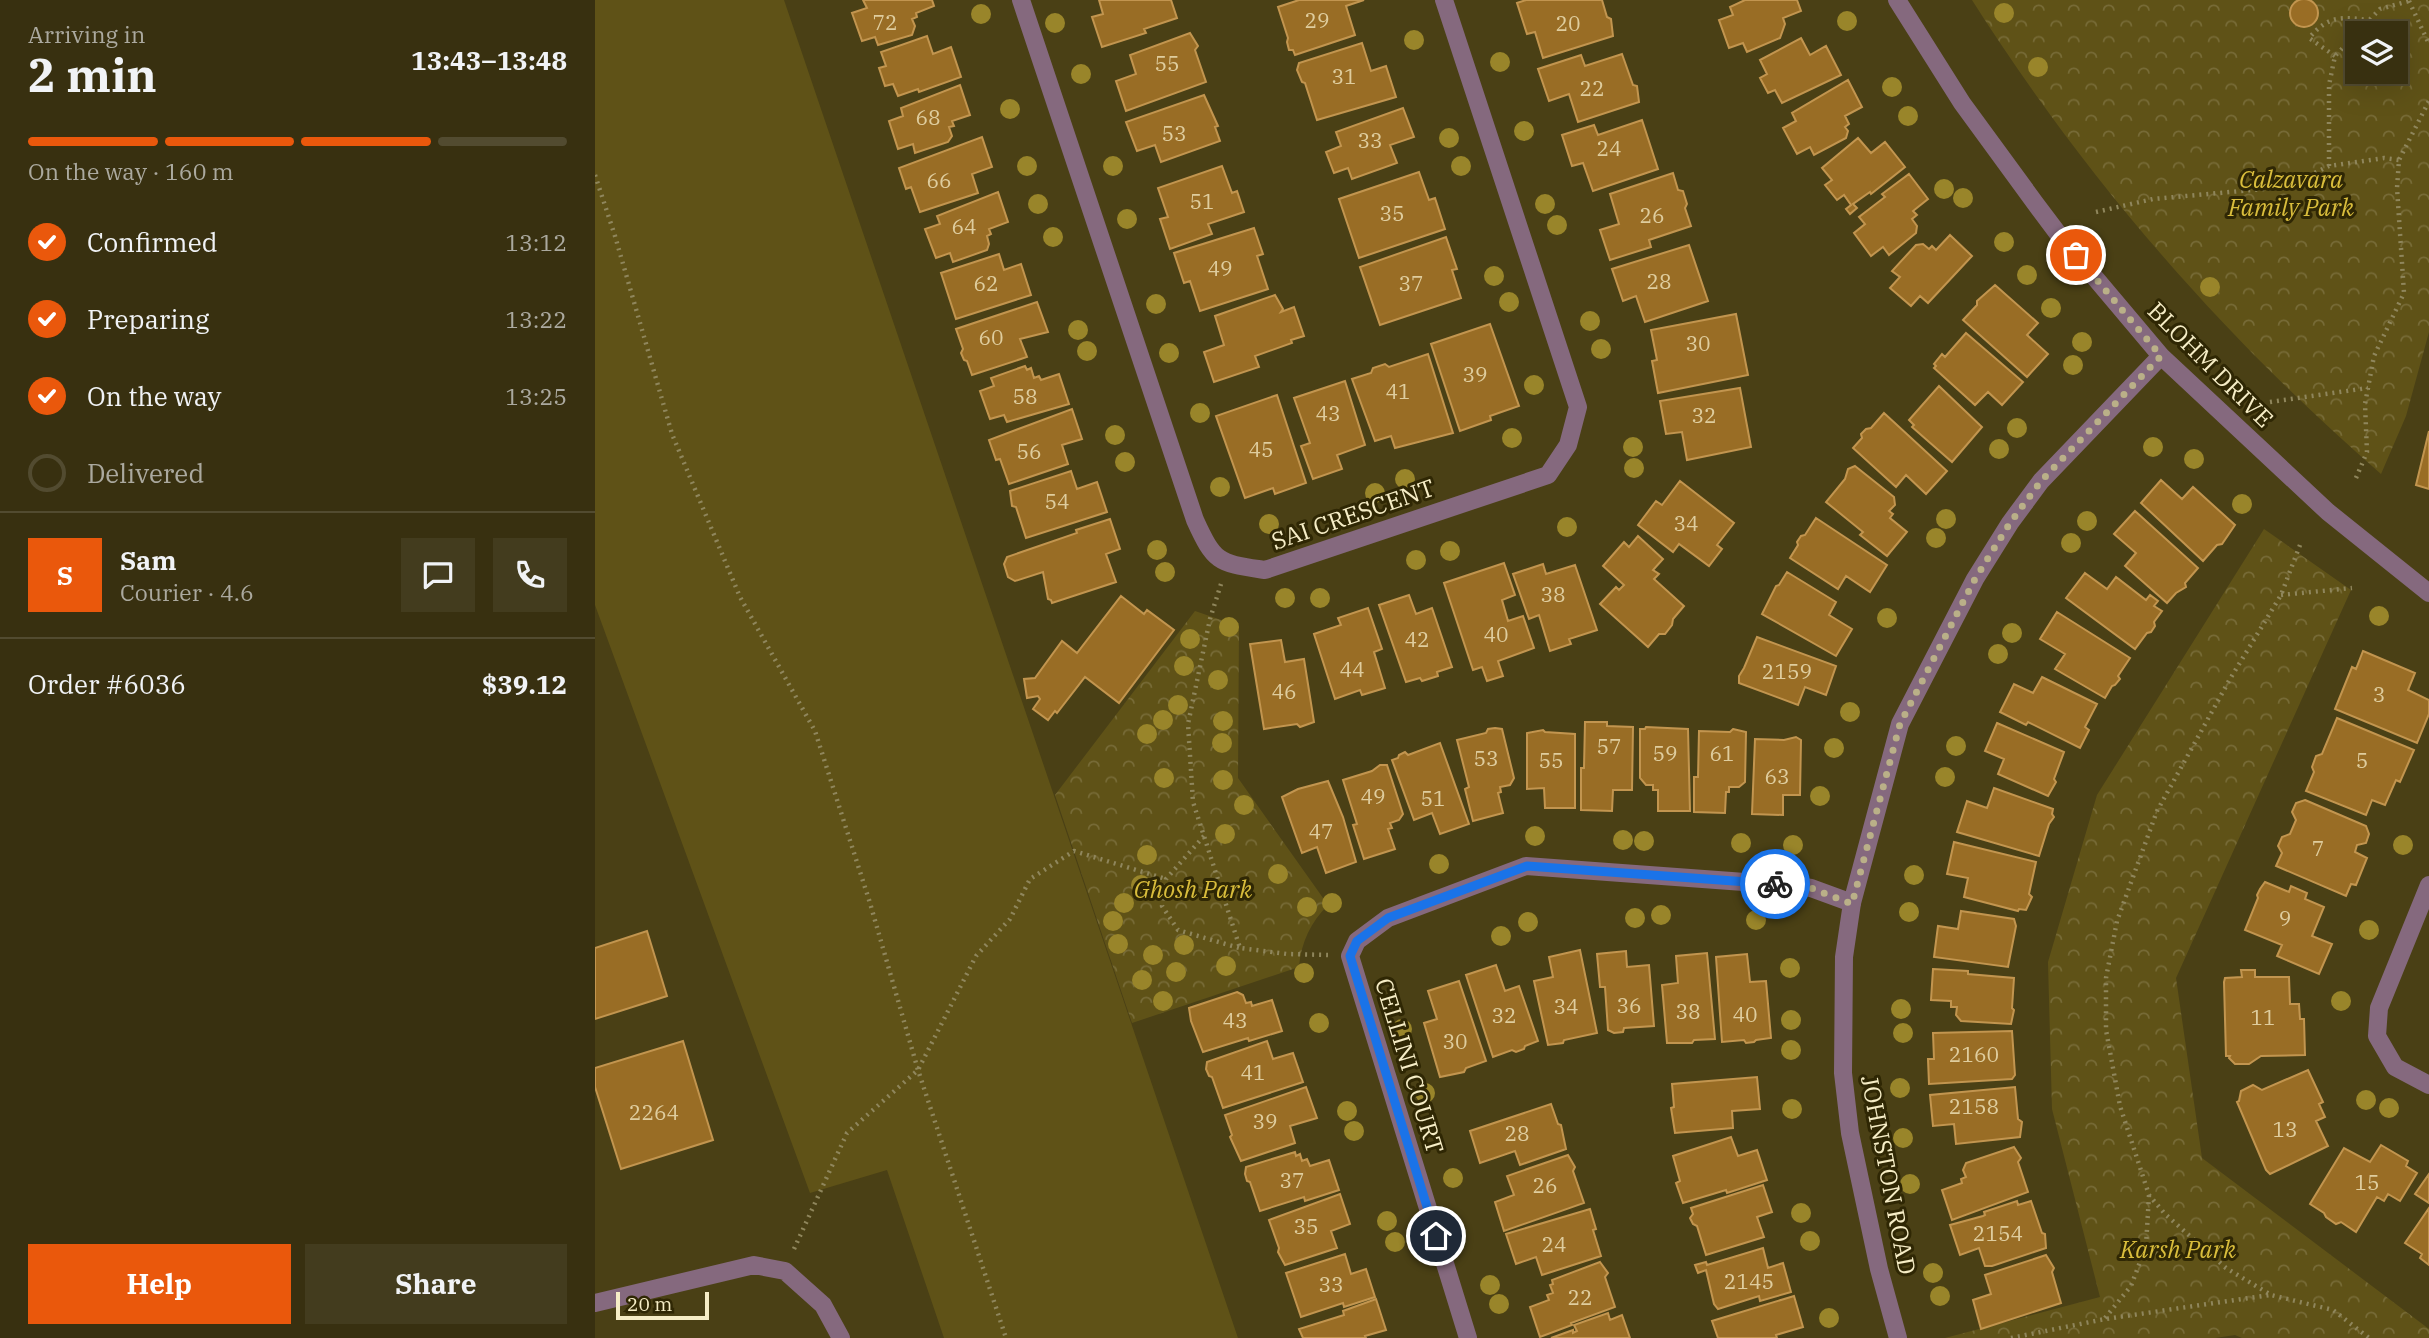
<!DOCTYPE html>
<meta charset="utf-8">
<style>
:root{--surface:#383010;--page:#433c1e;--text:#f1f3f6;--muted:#aba99f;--line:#524b30;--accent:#ea580c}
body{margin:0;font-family:"IBM Plex Serif",serif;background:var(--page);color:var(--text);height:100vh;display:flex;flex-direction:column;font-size:26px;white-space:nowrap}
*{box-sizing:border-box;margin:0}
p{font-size:23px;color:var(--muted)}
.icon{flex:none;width:38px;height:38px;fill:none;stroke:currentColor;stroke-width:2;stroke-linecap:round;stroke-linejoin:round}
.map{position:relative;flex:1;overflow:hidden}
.panel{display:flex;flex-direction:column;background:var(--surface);width:595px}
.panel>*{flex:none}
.buttons{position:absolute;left:1750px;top:21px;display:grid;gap:14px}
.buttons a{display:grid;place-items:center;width:63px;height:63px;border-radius:0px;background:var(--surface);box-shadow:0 7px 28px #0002,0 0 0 2px var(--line);font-size:35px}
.scale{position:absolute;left:21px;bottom:18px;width:93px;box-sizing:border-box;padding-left:7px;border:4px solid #f6edc6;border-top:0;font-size:19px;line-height:24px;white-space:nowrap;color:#f6edc6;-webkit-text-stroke:5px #2f2704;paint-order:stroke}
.pin{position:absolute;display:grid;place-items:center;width:60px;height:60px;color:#fff;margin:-30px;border:4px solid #fff;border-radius:50%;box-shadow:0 2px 7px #0007}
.courier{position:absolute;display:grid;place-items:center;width:70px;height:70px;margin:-35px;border:5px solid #1a73e8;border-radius:50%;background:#fff;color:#222;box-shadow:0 2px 9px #0007}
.overview em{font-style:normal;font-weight:800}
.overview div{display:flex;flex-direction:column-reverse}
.overview{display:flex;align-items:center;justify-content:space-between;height:119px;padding:0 28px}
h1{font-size:46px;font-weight:800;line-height:52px}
.bar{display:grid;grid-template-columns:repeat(4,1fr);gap:10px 7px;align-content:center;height:84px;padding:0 28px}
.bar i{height:9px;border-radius:5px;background:var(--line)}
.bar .active{background:var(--accent)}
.bar p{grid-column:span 4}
.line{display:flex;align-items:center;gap:18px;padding:0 28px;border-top:2px solid var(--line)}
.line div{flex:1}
.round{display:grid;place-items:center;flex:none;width:74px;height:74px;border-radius:0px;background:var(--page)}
ol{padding:0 28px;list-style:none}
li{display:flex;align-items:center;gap:21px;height:77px}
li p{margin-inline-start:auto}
li .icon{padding:7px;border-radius:50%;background:var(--accent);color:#fff;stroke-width:4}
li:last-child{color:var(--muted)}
li i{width:38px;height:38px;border:4px solid var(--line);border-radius:50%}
.cta{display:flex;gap:14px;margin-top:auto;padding:14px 28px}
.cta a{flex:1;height:80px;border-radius:0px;background:var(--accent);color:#fff;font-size:28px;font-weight:800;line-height:80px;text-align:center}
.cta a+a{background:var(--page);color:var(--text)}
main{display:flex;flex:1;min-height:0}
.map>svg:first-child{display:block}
.grass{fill:#5f5217}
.park{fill:url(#park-crowns);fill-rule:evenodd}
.building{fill:#996d25;stroke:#c2954f;stroke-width:2}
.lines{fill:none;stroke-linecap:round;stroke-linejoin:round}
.path{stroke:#8f865c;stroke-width:4.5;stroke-dasharray:2 5;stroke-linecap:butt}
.minor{stroke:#85697e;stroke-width:18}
.tertiary{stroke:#85697e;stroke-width:18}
.tree{fill:#99852a}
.done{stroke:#bab088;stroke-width:7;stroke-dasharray:0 12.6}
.route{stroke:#1a73e8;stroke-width:9}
.labels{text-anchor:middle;stroke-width:6;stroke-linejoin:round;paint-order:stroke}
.number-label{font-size:21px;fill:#dfcd9e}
.park-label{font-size:24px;font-style:italic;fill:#d9bd3c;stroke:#2f2704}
.street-label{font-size:24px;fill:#f6edc6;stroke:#2f2704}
</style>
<main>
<section class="panel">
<div class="overview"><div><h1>2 min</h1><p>Arriving in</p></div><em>13:43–13:48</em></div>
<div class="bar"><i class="active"></i><i class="active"></i><i class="active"></i><i></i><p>On the way · 160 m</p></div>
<ol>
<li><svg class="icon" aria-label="check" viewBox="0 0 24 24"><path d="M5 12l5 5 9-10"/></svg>Confirmed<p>13:12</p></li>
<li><svg class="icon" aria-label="check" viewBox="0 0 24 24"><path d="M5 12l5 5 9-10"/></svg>Preparing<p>13:22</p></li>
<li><svg class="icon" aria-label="check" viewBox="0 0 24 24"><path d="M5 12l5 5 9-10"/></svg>On the way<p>13:25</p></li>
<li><i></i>Delivered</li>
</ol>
<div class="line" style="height:126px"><b class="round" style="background:var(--accent);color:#fff">S</b><div><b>Sam</b><p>Courier · 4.6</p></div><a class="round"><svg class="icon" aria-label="chat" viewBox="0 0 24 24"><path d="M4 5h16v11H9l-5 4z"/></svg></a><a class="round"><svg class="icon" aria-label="phone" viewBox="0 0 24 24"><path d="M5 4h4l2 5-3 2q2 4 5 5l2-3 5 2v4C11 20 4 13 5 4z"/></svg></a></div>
<div class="line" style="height:91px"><div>Order #6036</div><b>$39.12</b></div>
<div class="cta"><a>Help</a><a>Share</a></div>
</section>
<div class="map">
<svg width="1834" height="1338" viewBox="0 0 1834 1338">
<defs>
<pattern id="park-crowns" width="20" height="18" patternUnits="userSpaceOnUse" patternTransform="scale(1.75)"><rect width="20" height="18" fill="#5f5217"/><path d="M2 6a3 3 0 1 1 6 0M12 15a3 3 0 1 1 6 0" fill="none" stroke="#776b37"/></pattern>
</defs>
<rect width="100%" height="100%" fill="#4a4015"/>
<path class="grass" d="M 0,0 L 189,0 L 643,1338 L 349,1338 L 292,1170 L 215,1193 L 0,605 Z"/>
<path class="park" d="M 1377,0 L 1834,0 L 1834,332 L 1811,416 L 1786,474 C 1627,336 1490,178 1377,0 ZM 1762,33 L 1801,33 L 1801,72 L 1762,72 Z
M 1669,529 L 1756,590 L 1581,978 L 1607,1158 L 1834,1329 L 1834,1338 L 1647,1338 L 1640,1335 L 1620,1338 L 1350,1338 L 1505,1297 L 1457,1109 L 1453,962 L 1502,795 Z
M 600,611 L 629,621 L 644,623 L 643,778 L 733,905 C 716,922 706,942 704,967 L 537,1023 L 460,795 Z"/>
<path class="building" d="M1695 13a14 14 0 1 1 28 0a14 14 0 1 1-28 0Z
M 268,0 L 337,0 L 339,6 L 321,13 L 322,17 L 317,19 L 320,26 L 317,35 L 283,45 L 280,37 L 267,41 L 257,13 L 272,8 Z
M 504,0 L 576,0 L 582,18 L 549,29 L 551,33 L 507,47 L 497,17 L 508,14 Z
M 704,0 L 769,0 L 751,6 L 760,35 L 700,55 L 698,50 L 694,50 L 692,42 L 693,38 L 683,7 Z
M 931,0 L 1007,0 L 1012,17 L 1016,19 L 1018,36 L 948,58 L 940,32 L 932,34 L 922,3 Z
M 1150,0 L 1202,0 L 1206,11 L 1188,18 L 1190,24 L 1185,38 L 1152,52 L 1148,43 L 1134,48 L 1124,20 L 1138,15 L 1135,7 Z
M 595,33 L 603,46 L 600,50 L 611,82 L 531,111 L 521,81 L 541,74 L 535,55 Z
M 332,36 L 338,54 L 356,47 L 366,77 L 324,92 L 323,89 L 303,96 L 298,84 L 290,86 L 284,68 L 291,66 L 286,52 Z
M 1206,38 L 1215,55 L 1231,46 L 1246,75 L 1187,103 L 1180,90 L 1173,93 L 1165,78 L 1172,74 L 1165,60 Z
M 767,43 L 776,71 L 791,66 L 801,97 L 722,120 L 710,83 L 707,82 L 702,70 L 704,63 Z
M 1027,54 L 1038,85 L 1042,86 L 1044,102 L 983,122 L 974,94 L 954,101 L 943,69 L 986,55 L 990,66 Z
M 1253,80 L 1267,107 L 1250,116 L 1254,124 L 1250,127 L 1253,131 L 1251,138 L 1219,155 L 1215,147 L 1202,154 L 1188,128 L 1201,121 L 1197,113 Z
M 365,85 L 375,115 L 357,121 L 359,126 L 354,127 L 357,136 L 353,142 L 320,153 L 318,144 L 303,149 L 294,121 L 308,116 L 306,108 Z
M 609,95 L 623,126 L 620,127 L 625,141 L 566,162 L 560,145 L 542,151 L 531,122 Z
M 808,108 L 819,137 L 795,145 L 802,163 L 757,179 L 753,168 L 739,173 L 731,152 L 746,146 L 741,132 Z
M 1047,120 L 1063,169 L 998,191 L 988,163 L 977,166 L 967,135 L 999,125 L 1003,135 Z
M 387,137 L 397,167 L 377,174 L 383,193 L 325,212 L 316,187 L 311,189 L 304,168 Z
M 1263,138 L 1276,153 L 1290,142 L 1310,167 L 1276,194 L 1275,192 L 1258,204 L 1262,208 L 1255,214 L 1251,209 L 1256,205 L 1249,195 L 1242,200 L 1230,185 L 1237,180 L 1227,168 Z
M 627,166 L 637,193 L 642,191 L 649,212 L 613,224 L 617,234 L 575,249 L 565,219 L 573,217 L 563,188 Z
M 824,172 L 834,200 L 840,198 L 850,229 L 764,258 L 744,199 Z
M 1078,173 L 1083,190 L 1088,191 L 1092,204 L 1090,208 L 1096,226 L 1054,240 L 1056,247 L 1015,260 L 1005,230 L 1024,224 L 1015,194 Z
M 1314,174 L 1333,199 L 1318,211 L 1322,215 L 1317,219 L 1322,226 L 1321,233 L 1294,255 L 1288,247 L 1276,256 L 1259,233 L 1270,224 L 1264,217 L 1290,197 L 1287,194 Z
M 403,192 L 413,222 L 394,229 L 396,234 L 392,236 L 394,244 L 392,250 L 358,262 L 355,253 L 341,258 L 330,229 L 345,224 L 342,216 Z
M 659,228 L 668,254 L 662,256 L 673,289 L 605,311 L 595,281 L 589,283 L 579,253 Z
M 1355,235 L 1377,256 L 1333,303 L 1325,296 L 1316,306 L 1295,288 L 1305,277 L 1297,271 L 1321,245 L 1328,244 L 1334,249 L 1337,246 L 1341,250 Z
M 851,237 L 862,269 L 857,270 L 866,298 L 785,325 L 765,267 Z
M 1094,245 L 1113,301 L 1050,322 L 1041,296 L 1028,301 L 1017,269 Z
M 404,254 L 409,270 L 426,264 L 436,295 L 361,319 L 346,273 Z
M 1400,285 L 1443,323 L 1432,335 L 1453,354 L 1432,377 L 1368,320 L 1382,305 L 1382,301 Z
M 680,295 L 688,309 L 686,312 L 699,307 L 709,336 L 696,340 L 697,343 L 660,356 L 664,367 L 619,382 L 609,352 L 629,345 L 620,316 Z
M 442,302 L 453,332 L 425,339 L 432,357 L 377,375 L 372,361 L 369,360 L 366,353 L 368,349 L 361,329 Z
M 1141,314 L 1153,375 L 1063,393 L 1057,361 L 1062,360 L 1056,330 Z
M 895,324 L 924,406 L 895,416 L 896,420 L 865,431 L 836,344 Z
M 1371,333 L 1428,382 L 1407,405 L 1393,392 L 1380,405 L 1339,368 L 1341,366 L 1339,364 L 1347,354 L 1350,357 Z
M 833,354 L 858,433 L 800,448 L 796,436 L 780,441 L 757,379 L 776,373 L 778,368 L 790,364 L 794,367 Z
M 430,366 L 432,370 L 436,368 L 439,378 L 444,376 L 446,380 L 464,374 L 474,404 L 412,422 L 409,415 L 395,419 L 385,391 L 399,386 L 396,378 Z
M 750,381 L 770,445 L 742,455 L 747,469 L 718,479 L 706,446 L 715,443 L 699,398 Z
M 1344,386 L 1387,427 L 1357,462 L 1317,427 L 1319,425 L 1314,420 Z
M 1145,388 L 1156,447 L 1092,460 L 1087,432 L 1071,434 L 1065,401 Z
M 682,395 L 711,483 L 680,494 L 678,488 L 650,498 L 621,416 Z
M 477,409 L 487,439 L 467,445 L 473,464 L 414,484 L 405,459 L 401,460 L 394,440 Z
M 1289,413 L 1352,471 L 1331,494 L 1311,475 L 1301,487 L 1258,448 L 1267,438 L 1266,434 L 1271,429 L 1276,428 Z
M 1834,431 L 1834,489 L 1821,485 Z
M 1260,466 L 1299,497 L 1300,505 L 1294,511 L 1298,514 L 1295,518 L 1312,532 L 1292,556 L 1265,535 L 1268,532 L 1231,502 L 1250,479 L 1253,469 Z
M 476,471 L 482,489 L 502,482 L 512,512 L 431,538 L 421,507 L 417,506 L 415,491 Z
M 1566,480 L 1587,499 L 1598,487 L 1640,525 L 1627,544 L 1622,545 L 1608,561 L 1546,503 Z
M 1085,481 L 1139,523 L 1122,545 L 1127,549 L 1114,566 L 1084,544 L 1078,552 L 1043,525 L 1061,501 L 1067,505 Z
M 1540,511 L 1603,568 L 1590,583 L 1591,587 L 1581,593 L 1572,603 L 1530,566 L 1541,553 L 1519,534 Z
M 1221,518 L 1292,565 L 1275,592 L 1251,576 L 1243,589 L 1195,558 L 1203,545 L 1202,542 L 1206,536 L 1210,535 Z
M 515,519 L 525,549 L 511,554 L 521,582 L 457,603 L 456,600 L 453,599 L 448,572 L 420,581 L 413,577 L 409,564 L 412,557 L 482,533 L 481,530 Z
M 1043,536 L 1068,559 L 1058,570 L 1064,574 L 1059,579 L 1089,606 L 1078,619 L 1077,625 L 1070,634 L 1064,634 L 1053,647 L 1005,604 L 1021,587 L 1024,590 L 1029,585 L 1008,566 L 1029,542 L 1034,547 Z
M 909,563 L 920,595 L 907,600 L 913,621 L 928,616 L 939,648 L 903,661 L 908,676 L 892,681 L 887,667 L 878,670 L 849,583 Z
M 948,564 L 951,574 L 980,565 L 1002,630 L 974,639 L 976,644 L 955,651 L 944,615 L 934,619 L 918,574 Z
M 1192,572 L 1241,602 L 1234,615 L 1257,629 L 1241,656 L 1167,614 L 1181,586 L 1184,585 Z
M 1490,573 L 1512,589 L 1521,577 L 1551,600 L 1555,595 L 1563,601 L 1559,606 L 1567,611 L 1559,622 L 1560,626 L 1556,632 L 1552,633 L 1540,649 L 1471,598 Z
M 814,595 L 821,614 L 837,608 L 857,667 L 842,672 L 843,676 L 827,681 L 825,678 L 811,682 L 784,605 Z
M 526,596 L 549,614 L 552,610 L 579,630 L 524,703 L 490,677 L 462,713 L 460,711 L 453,720 L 438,709 L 445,699 L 443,696 L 432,698 L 429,679 L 440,678 L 467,641 L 482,653 Z
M 773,608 L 787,649 L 779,652 L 790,688 L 767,695 L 765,690 L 740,699 L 719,634 L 746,625 L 743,618 Z
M 1462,612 L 1535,658 L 1523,676 L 1525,679 L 1520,685 L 1517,686 L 1510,698 L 1460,669 L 1470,654 L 1445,639 Z
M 1162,637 L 1241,666 L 1231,695 L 1210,687 L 1203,705 L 1144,683 L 1144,676 L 1149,668 Z
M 686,640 L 690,662 L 709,659 L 719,722 L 705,727 L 702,724 L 669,729 L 655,644 Z
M 1768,651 L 1820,673 L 1813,690 L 1834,700 L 1834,714 L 1822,743 L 1740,709 L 1757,667 L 1761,669 Z
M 1447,677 L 1502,704 L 1490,727 L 1494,730 L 1485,748 L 1433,722 L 1431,725 L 1405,712 L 1419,684 L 1438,693 Z
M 1742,718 L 1819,750 L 1805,782 L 1801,780 L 1790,805 L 1777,800 L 1771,815 L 1711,791 L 1719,772 L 1717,767 L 1721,756 L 1727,754 Z
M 990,722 L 1012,722 L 1012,726 L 1038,727 L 1037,790 L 1018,790 L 1017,811 L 986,810 L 986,768 L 989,768 Z
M 1402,723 L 1469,752 L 1459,779 L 1461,782 L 1453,796 L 1403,774 L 1409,759 L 1390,751 Z
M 1051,727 L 1093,729 L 1095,811 L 1063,811 L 1063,790 L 1058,790 L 1058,785 L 1051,785 L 1045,778 L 1045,729 L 1050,729 Z
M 900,728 L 907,729 L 919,778 L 915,785 L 905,787 L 906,792 L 903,793 L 908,813 L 878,821 L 870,789 L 874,787 L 862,740 L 891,733 L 893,729 Z
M 1138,729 L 1151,732 L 1150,782 L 1144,787 L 1134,787 L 1134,792 L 1131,792 L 1130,813 L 1099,812 L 1099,777 L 1103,777 L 1104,731 L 1135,732 Z
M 948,730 L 950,732 L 980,734 L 980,808 L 950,808 L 949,788 L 932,789 L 932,733 Z
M 1201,737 L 1206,740 L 1205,795 L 1188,795 L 1188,815 L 1157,814 L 1160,739 L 1189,740 Z
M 845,743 L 874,824 L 845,834 L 837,813 L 819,820 L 797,760 L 803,758 L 804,755 L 810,752 L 813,755 Z
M 785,765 L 792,765 L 808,814 L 804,820 L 795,823 L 797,828 L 793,829 L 800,849 L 769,859 L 758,825 L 762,824 L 748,780 L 777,771 Z
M 733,781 L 748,817 L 761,862 L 731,873 L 722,847 L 707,853 L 687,797 L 703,789 Z
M 1399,788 L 1458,809 L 1457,814 L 1459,817 L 1454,824 L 1444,856 L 1362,832 L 1372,801 L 1392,808 Z
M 1710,800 L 1771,826 L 1774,834 L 1771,843 L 1762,845 L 1760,852 L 1772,858 L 1761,885 L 1756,884 L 1751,896 L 1681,866 L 1687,853 L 1683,846 L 1687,837 L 1695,834 L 1701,820 L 1697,812 L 1701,803 Z
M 1359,842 L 1441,862 L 1434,894 L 1437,897 L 1431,910 L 1424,909 L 1423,911 L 1369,897 L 1373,878 L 1352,874 Z
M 1670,882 L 1694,892 L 1696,886 L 1712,893 L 1710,899 L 1729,907 L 1717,936 L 1737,944 L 1724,974 L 1682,956 L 1687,945 L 1650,930 L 1663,898 L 1662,895 L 1665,889 Z
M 1366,911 L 1419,919 L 1421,926 L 1413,967 L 1339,957 L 1343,926 L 1363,929 Z
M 52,931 L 72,996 L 0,1019 L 0,948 Z
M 985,950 L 1002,1033 L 969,1040 L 968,1043 L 953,1045 L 939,981 L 958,977 L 954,957 Z
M 1031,951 L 1032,967 L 1054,965 L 1059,1026 L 1029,1028 L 1028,1032 L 1019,1033 L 1013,1030 L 1010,987 L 1005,987 L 1002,954 Z
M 1112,953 L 1120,1039 L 1099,1040 L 1097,1043 L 1072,1043 L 1067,985 L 1083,983 L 1081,956 Z
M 1152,954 L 1155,982 L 1171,981 L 1176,1038 L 1161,1040 L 1159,1042 L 1151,1043 L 1149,1040 L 1127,1042 L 1121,957 Z
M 901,965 L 910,991 L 924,986 L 943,1041 L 930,1046 L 929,1049 L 921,1052 L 917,1050 L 898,1057 L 871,975 Z
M 1338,969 L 1373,971 L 1373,974 L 1419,978 L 1417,1008 L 1419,1010 L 1416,1024 L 1366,1021 L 1361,1015 L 1362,1007 L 1356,1007 L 1356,1001 L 1336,1000 Z
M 1646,970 L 1660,970 L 1660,977 L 1694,977 L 1695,1004 L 1704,1004 L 1705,1019 L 1709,1019 L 1710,1055 L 1666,1056 L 1654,1064 L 1640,1064 L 1634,1058 L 1635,1056 L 1631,1056 L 1629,982 L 1630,978 L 1647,977 Z
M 864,981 L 891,1061 L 871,1068 L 869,1072 L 845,1077 L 829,1023 L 842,1019 L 833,991 Z
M 642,992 L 648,995 L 651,1003 L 656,1002 L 657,1006 L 677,1000 L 687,1031 L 654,1041 L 653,1038 L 608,1052 L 596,1021 L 594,1008 Z
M 1417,1031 L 1420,1075 L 1417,1079 L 1334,1084 L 1333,1059 L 1339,1059 L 1338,1033 Z
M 88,1041 L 118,1140 L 26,1169 L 0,1087 L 0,1068 Z
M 672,1041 L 678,1059 L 698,1053 L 708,1082 L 628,1108 L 617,1077 L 614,1076 L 611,1069 L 612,1062 Z
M 1713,1070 L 1728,1102 L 1724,1104 L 1730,1117 L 1721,1121 L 1733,1146 L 1675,1174 L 1671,1170 L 1642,1102 L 1644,1101 L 1646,1091 L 1658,1085 L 1667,1090 Z
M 1162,1077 L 1165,1109 L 1137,1111 L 1138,1128 L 1080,1133 L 1076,1108 L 1079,1107 L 1077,1084 Z
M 711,1087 L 722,1118 L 695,1126 L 700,1143 L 646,1161 L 635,1137 L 637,1135 L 630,1115 Z
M 1420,1087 L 1423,1119 L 1427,1122 L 1425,1137 L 1361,1144 L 1359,1124 L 1338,1126 L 1335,1095 Z
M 956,1104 L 963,1124 L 966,1125 L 971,1149 L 925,1165 L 920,1151 L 885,1163 L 875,1131 Z
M 1136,1137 L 1143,1156 L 1162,1150 L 1172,1180 L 1132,1193 L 1131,1190 L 1088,1203 L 1081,1183 L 1085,1181 L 1078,1156 Z
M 1786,1145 L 1813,1161 L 1811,1166 L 1822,1173 L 1805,1201 L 1793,1194 L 1789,1201 L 1782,1197 L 1761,1232 L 1746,1222 L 1741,1224 L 1731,1217 L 1729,1213 L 1715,1204 L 1749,1148 L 1775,1162 Z
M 1419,1147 L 1426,1158 L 1423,1162 L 1433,1192 L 1357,1220 L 1347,1190 L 1367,1183 L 1366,1179 L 1371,1177 L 1368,1170 L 1371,1163 Z
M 700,1152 L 701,1156 L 705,1154 L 707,1161 L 712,1159 L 715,1166 L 734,1160 L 744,1190 L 710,1201 L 709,1197 L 665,1211 L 655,1182 L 652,1181 L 650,1174 L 651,1167 Z
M 973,1155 L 980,1167 L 978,1171 L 989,1203 L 909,1231 L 900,1202 L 919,1195 L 912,1176 Z
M 1834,1174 L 1834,1203 L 1820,1194 Z
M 1168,1185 L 1177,1212 L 1162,1217 L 1169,1237 L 1111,1255 L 1102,1226 L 1098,1224 L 1095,1218 L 1098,1214 L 1096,1208 Z
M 745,1194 L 755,1224 L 736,1231 L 742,1248 L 690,1265 L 683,1252 L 684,1248 L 674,1220 Z
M 1422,1201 L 1423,1205 L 1436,1201 L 1447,1233 L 1450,1234 L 1451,1248 L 1397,1266 L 1390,1266 L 1384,1248 L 1365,1255 L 1355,1225 L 1388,1216 L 1390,1215 L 1389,1212 Z
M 1834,1208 L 1834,1265 L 1825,1258 L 1827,1254 L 1810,1243 Z
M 995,1209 L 1001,1229 L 998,1230 L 1006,1256 L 947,1275 L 941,1257 L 921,1264 L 911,1234 Z
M 1168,1248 L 1173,1268 L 1188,1263 L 1196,1292 L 1165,1301 L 1164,1296 L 1123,1309 L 1119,1304 L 1111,1270 L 1103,1273 L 1100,1265 L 1111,1262 L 1112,1265 Z
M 750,1254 L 756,1274 L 771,1269 L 780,1297 L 749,1307 L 748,1303 L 706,1317 L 691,1273 Z
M 1451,1255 L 1459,1268 L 1457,1272 L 1466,1303 L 1386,1329 L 1378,1300 L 1396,1294 L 1390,1275 Z
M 1005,1262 L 1013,1273 L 1010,1277 L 1020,1307 L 976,1323 L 977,1325 L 945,1337 L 935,1307 L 954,1300 L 952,1295 L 958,1293 L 955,1285 L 958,1284 L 957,1280 Z
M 1199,1296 L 1208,1327 L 1181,1335 L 1182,1338 L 1123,1338 L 1117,1321 Z
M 781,1299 L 791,1330 L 770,1336 L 771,1338 L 708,1338 L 704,1329 L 749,1315 L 748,1311 Z
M 1013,1313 L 1015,1320 L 1027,1315 L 1035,1338 L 956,1338 L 978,1330 L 978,1333 L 982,1331 L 979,1325 Z"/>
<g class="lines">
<path class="path" d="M 1814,1 L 1834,44
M 1740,56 L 1714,38 C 1734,15 1745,17 1774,20
M 1734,166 L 1734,85 L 1740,56 L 1785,9 L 1814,1
M 0,175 L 20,236 L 77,434 L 145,597 L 220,731 L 275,903 L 323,1070 L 411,1338
M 1501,212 L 1558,199 L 1690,187 L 1734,166 L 1789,158 L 1804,160
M 1675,402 L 1773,388
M 1761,478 L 1772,452 L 1770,404 L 1779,356 L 1809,293 L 1802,188 L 1804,160 L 1834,101
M 1705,545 L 1686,595 L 1635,679 L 1562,811 L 1522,921 L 1511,978 L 1511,1030 L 1525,1106 L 1554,1195 L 1570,1214 L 1631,1268 L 1676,1295 L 1738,1310 L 1774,1338
M 626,584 L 615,619 L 593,724 L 598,802 L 645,948 L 692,954 L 733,955
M 1686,595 L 1757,588
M 609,836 L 571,879 L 567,906 L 583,930 L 644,948
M 199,1249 L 252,1133 L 323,1070 L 381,956 L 415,919 L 435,879 L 479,851 L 571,879
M 1510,1318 L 1536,1286 L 1551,1246 L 1554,1195
M 1416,1338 L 1510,1319 L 1675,1295"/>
<path class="minor" d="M 426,0 L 600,520 C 620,564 624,563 670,570 L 953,475 L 973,445 L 983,407 L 849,0
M 1834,885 L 1784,1008 L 1782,1036 L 1800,1067 L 1834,1085
M 0,1303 L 159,1265 L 190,1271 L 228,1305 L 246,1338
M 873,1338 L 755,956 L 762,941 L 793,918 L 931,866 L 1204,886 L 1216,888 L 1257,903"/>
<path class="tertiary" d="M 1302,0 L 1367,103 L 1440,203 L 1464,235 L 1566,356 L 1733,512 L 1834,593
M 1303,1338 L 1284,1269 L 1255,1133 L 1248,1073 L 1249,957 L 1257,903 L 1272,847 L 1305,724 L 1380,579 L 1415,523 L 1446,481 L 1566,356"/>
</g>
<g class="tree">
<circle cx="1409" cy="13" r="10"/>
<circle cx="386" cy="14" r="10"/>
<circle cx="1252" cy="21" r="10"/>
<circle cx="460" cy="23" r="10"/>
<circle cx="819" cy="40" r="10"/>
<circle cx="905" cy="62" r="10"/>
<circle cx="1443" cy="67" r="10"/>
<circle cx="486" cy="74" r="10"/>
<circle cx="1297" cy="87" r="10"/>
<circle cx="415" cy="109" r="10"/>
<circle cx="1313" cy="116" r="10"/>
<circle cx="929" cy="131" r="10"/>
<circle cx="854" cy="138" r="10"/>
<circle cx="432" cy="166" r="10"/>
<circle cx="518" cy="166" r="10"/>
<circle cx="866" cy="166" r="10"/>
<circle cx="1349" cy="189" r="10"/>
<circle cx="1368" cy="198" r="10"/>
<circle cx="443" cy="204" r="10"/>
<circle cx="950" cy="204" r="10"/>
<circle cx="532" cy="219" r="10"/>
<circle cx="962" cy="225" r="10"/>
<circle cx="458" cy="237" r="10"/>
<circle cx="1409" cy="242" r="10"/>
<circle cx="1432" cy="275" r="10"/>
<circle cx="899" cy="276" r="10"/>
<circle cx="1615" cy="287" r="10"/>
<circle cx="914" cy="302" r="10"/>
<circle cx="561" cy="304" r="10"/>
<circle cx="1456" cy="308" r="10"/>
<circle cx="995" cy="321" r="10"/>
<circle cx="483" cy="330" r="10"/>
<circle cx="1487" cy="342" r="10"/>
<circle cx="1006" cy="349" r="10"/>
<circle cx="492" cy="351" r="10"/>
<circle cx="574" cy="353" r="10"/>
<circle cx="1478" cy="365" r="10"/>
<circle cx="939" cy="385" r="10"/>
<circle cx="605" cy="413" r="10"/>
<circle cx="1422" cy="428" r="10"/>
<circle cx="520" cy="435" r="10"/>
<circle cx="917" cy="438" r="10"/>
<circle cx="1038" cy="447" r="10"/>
<circle cx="1558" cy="447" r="10"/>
<circle cx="1404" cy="449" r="10"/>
<circle cx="1599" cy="459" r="10"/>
<circle cx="530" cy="462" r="10"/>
<circle cx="1039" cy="468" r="10"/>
<circle cx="810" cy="479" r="10"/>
<circle cx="625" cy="487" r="10"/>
<circle cx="780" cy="493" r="10"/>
<circle cx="1647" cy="504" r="10"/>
<circle cx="1351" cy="519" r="10"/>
<circle cx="1492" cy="521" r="10"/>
<circle cx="674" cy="524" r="10"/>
<circle cx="972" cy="527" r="10"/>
<circle cx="1341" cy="538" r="10"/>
<circle cx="1476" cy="543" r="10"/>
<circle cx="562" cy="550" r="10"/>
<circle cx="855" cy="551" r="10"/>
<circle cx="821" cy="560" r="10"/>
<circle cx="570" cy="572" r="10"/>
<circle cx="690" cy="598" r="10"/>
<circle cx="725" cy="598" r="10"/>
<circle cx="1784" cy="616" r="10"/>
<circle cx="1292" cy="618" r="10"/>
<circle cx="634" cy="627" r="10"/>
<circle cx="1417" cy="633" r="10"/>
<circle cx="595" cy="639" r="10"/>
<circle cx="1403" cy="654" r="10"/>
<circle cx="589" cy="666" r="10"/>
<circle cx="623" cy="680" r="10"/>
<circle cx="583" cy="705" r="10"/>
<circle cx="1255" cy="712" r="10"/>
<circle cx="568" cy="720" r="10"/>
<circle cx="628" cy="721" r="10"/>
<circle cx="552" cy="734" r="10"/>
<circle cx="627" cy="743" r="10"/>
<circle cx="1361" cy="746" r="10"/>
<circle cx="1239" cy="748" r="10"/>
<circle cx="1350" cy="777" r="10"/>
<circle cx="569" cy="778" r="10"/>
<circle cx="628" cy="780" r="10"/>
<circle cx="1225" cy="796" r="10"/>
<circle cx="649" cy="805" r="10"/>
<circle cx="630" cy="834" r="10"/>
<circle cx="940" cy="836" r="10"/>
<circle cx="1028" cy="840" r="10"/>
<circle cx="1049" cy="841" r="10"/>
<circle cx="1146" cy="843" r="10"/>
<circle cx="1198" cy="845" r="10"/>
<circle cx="1808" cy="845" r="10"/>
<circle cx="552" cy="855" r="10"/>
<circle cx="844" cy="864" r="10"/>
<circle cx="683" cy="874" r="10"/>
<circle cx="1319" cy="875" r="10"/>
<circle cx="546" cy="885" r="10"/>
<circle cx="529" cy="903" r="10"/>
<circle cx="737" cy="903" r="10"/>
<circle cx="712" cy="907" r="10"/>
<circle cx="1314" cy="912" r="10"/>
<circle cx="1066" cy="915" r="10"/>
<circle cx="1040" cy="918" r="10"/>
<circle cx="1161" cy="920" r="10"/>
<circle cx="518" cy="921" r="10"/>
<circle cx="933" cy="922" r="10"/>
<circle cx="1774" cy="930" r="10"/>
<circle cx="906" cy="936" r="10"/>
<circle cx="523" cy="944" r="10"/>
<circle cx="589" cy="945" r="10"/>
<circle cx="558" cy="955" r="10"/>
<circle cx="631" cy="966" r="10"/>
<circle cx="1195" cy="968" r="10"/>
<circle cx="581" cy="972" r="10"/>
<circle cx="709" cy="973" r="10"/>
<circle cx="547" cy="980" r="10"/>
<circle cx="568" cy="1001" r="10"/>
<circle cx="1746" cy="1001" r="10"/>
<circle cx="1306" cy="1009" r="10"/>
<circle cx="1196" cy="1020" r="10"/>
<circle cx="724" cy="1023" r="10"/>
<circle cx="807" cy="1029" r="10"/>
<circle cx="1308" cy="1033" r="10"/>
<circle cx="1196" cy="1050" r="10"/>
<circle cx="1305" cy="1088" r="10"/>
<circle cx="830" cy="1093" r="10"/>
<circle cx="1771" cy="1100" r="10"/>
<circle cx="1794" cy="1108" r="10"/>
<circle cx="1197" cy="1109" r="10"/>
<circle cx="752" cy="1111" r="10"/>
<circle cx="759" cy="1131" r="10"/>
<circle cx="1308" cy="1138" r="10"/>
<circle cx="858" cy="1178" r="10"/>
<circle cx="1315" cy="1184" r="10"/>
<circle cx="1206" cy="1213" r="10"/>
<circle cx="792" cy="1221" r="10"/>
<circle cx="1215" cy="1241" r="10"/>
<circle cx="800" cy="1242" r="10"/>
<circle cx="1338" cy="1273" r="10"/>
<circle cx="895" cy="1285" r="10"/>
<circle cx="1345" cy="1296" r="10"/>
<circle cx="904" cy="1304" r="10"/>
<circle cx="1234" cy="1318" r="10"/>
</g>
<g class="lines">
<path class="done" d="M 1180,884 L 1216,888 L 1257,904 L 1305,724 L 1380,579 L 1415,523 L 1446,481 L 1566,356 L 1481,255"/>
<path class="route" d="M 841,1236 L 755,956 L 762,941 L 793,918 L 932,866 L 1180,884"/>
</g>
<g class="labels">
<g class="number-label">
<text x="722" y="28">29</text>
<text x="290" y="30">72</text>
<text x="973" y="31">20</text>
<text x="572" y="71">55</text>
<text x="749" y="84">31</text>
<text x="997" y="96">22</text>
<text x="333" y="125">68</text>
<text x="579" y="141">53</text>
<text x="775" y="148">33</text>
<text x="1014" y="156">24</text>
<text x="344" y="188">66</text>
<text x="607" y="209">51</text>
<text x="797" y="221">35</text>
<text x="1057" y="223">26</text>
<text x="369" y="234">64</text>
<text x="625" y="276">49</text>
<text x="1064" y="289">28</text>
<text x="391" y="291">62</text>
<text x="816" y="291">37</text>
<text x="396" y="345">60</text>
<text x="1103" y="351">30</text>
<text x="880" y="382">39</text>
<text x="803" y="399">41</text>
<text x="430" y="404">58</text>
<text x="733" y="421">43</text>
<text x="1109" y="423">32</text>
<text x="666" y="457">45</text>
<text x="434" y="459">56</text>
<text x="462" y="509">54</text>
<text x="1091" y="531">34</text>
<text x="958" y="602">38</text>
<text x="901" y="642">40</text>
<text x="822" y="647">42</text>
<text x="757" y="677">44</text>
<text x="1192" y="679">2159</text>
<text x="689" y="699">46</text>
<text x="1784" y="702">3</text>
<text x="1014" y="754">57</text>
<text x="1070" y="761">59</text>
<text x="1127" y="761">61</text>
<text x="891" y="766">53</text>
<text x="956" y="768">55</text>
<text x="1767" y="768">5</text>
<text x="1182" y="784">63</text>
<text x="778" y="804">49</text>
<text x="838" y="806">51</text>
<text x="726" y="839">47</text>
<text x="1723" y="856">7</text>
<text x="1690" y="926">9</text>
<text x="1034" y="1013">36</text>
<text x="971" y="1014">34</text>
<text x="1093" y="1019">38</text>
<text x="1150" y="1022">40</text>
<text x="909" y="1023">32</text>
<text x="1668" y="1025">11</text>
<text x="640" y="1028">43</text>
<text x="860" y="1049">30</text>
<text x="1379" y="1062">2160</text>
<text x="658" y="1080">41</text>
<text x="1379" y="1114">2158</text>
<text x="59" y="1120">2264</text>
<text x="670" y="1129">39</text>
<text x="1690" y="1137">13</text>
<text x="922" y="1141">28</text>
<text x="697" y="1188">37</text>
<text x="1772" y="1190">15</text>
<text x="950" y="1193">26</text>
<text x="711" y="1234">35</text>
<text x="1403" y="1241">2154</text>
<text x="959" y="1252">24</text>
<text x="1154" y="1289">2145</text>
<text x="736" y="1292">33</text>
<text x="985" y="1305">22</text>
</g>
<g class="park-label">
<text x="1696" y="188">Calzavara<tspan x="1696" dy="28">Family Park</tspan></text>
<text x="598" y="898">Ghosh Park</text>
<text x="1583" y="1258">Karsh Park</text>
</g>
<g class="street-label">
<text transform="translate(1615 365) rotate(45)" y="8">BLOHM DRIVE</text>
<text transform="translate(758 515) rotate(-19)" y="8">SAI CRESCENT</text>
<text transform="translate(814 1066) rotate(73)" y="8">CELLINI COURT</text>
<text transform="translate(1293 1175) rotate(79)" y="8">JOHNSTON ROAD</text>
</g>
</g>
</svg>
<div class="buttons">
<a><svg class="icon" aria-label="layers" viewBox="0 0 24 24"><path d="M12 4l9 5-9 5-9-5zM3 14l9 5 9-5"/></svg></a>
</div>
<div class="scale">20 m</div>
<div class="pin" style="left:1481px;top:255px;background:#ea580c"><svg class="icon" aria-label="bag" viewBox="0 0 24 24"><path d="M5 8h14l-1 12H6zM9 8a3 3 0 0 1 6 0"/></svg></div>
<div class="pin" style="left:841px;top:1236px;background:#1f2937"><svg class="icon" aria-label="home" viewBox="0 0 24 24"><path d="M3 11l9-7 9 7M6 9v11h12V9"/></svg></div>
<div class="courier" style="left:1180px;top:884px"><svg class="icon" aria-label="bike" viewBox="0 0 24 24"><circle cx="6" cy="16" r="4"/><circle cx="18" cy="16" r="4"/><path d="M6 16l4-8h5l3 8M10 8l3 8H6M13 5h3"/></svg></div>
</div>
</main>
